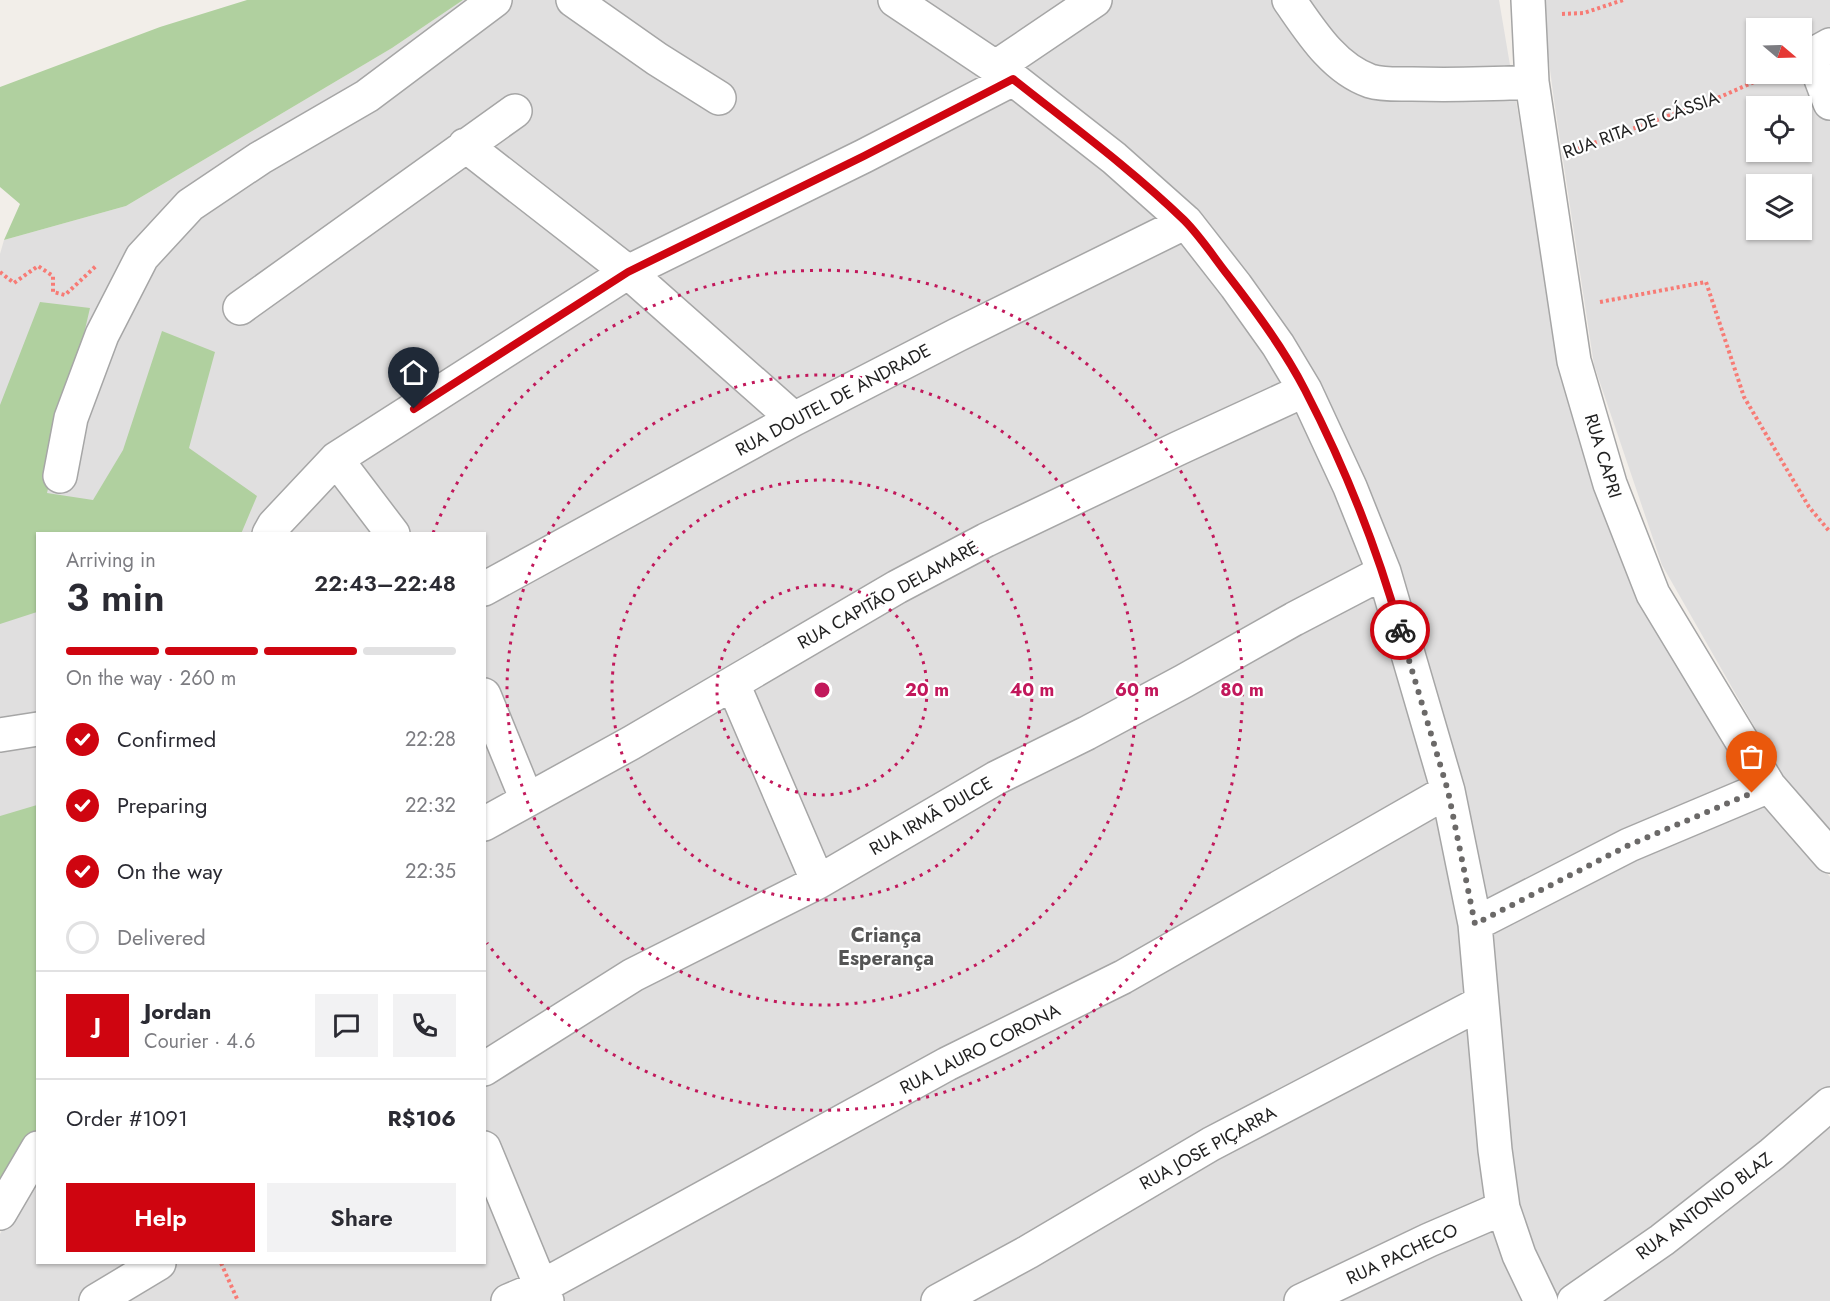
<!DOCTYPE html>
<meta charset="utf-8">
<style>
:root{--surface:#fff;--page:#f2f2f3;--text:#2b2b33;--muted:#7c7c81;--line:#e1e1e2;--accent:#cf0510}
body{margin:0;font-family:Jost,sans-serif;background:var(--page);color:var(--text);height:100vh;display:flex;flex-direction:column;font-size:22px;white-space:nowrap}
*{box-sizing:border-box;margin:0}
p{font-size:20px;color:var(--muted)}
.icon{flex:none;width:33px;height:33px;fill:none;stroke:currentColor;stroke-width:2;stroke-linecap:round;stroke-linejoin:round}
.map{position:relative;flex:1;overflow:hidden}
.side{position:absolute;left:36px;top:532px;width:450px;height:732px;display:flex;flex-direction:column;background:var(--surface);border-radius:0px;box-shadow:0 2px 4px #0004}
.side>*{flex:none}
.needle{width:39px;rotate:109deg}
.buttons{position:absolute;left:1746px;top:18px;display:grid;gap:12px}
.buttons a{display:grid;place-items:center;width:66px;height:66px;border-radius:0px;background:var(--surface);box-shadow:0 2px 4px #0004;font-size:30px}
.pin{position:absolute;display:grid;place-items:center;width:51px;height:51px;color:#fff;margin:-62px -26px;border-radius:50% 50% 50% 0;rotate:-45deg;box-shadow:0 0 6px #0007}
.pin .icon{rotate:45deg}
.courier{position:absolute;display:grid;place-items:center;width:60px;height:60px;margin:-30px;border:4px solid #cf0510;border-radius:50%;background:#fff;color:#222;box-shadow:0 2px 8px #0007}
.overview em{font-style:normal;font-weight:600}
.overview div{display:flex;flex-direction:column-reverse}
.overview{display:flex;align-items:center;justify-content:space-between;height:102px;padding:0 30px}
h1{font-size:39px;font-weight:600;line-height:45px}
.bar{display:grid;grid-template-columns:repeat(4,1fr);gap:9px 6px;align-content:center;height:72px;padding:0 30px}
.bar i{height:8px;border-radius:4px;background:var(--line)}
.bar .selected{background:var(--accent)}
.bar p{grid-column:span 4}
.line{display:flex;align-items:center;gap:15px;padding:0 30px;border-top:2px solid var(--line)}
.line div{flex:1}
.round{display:grid;place-items:center;flex:none;width:63px;height:63px;border-radius:0px;background:var(--page)}
ol{padding:0 30px;list-style:none}
li{display:flex;align-items:center;gap:18px;height:66px}
li p{margin-inline-start:auto}
li .icon{padding:6px;border-radius:50%;background:var(--accent);color:#fff;stroke-width:4}
li:last-child{color:var(--muted)}
li i{width:33px;height:33px;border:3px solid var(--line);border-radius:50%}
.cta{display:flex;gap:12px;margin-top:auto;padding:12px 30px}
.cta a{flex:1;height:69px;border-radius:0px;background:var(--accent);color:#fff;font-size:24px;font-weight:600;line-height:69px;text-align:center}
.cta a+a{background:var(--page);color:var(--text)}
.map>svg:first-child{display:block}
.residential{fill:#e0dfdf;fill-rule:evenodd}
.forest{fill:#b0d09f}
.lines{fill:none;stroke-linecap:round;stroke-linejoin:round}
.minor-casing{stroke:#a6a6a6;stroke-width:36}
.path{stroke:#f77b75;stroke-width:4;stroke-dasharray:3 3;stroke-linecap:butt}
.minor{stroke:#fff;stroke-width:33}
.done{stroke:#6b6968;stroke-width:6;stroke-dasharray:0 10.8}
.route{stroke:#cf0510;stroke-width:8}
.ring{fill:none;stroke:#c2185b;stroke-width:3;stroke-dasharray:3 6}
.labels{text-anchor:middle;stroke-width:4.5;stroke-linejoin:round;paint-order:stroke}
.street-label{font-size:18px;fill:#222;stroke:#fff}
.neighbourhood-label{font-size:20px;font-weight:bold;fill:#555;stroke:#fff}
.centre{fill:#c2185b;stroke:#fff;stroke-width:3}
.ring-label{font-size:18px;text-anchor:middle;font-weight:bold;fill:#c2185b;stroke:#fff;stroke-width:4.5;stroke-linejoin:round;paint-order:stroke}
</style>
<div class="map">
<svg width="1830" height="1301" viewBox="0 0 1830 1301">
<rect width="100%" height="100%" fill="#f2eee9"/>
<path class="residential" d="M 463,0 L 1499,0 L 1525,154 L 1554,345 L 1592,475 L 1656,625 L 1725,748 L 1830,877 L 1830,1301 L 0,1301 L 0,1234 L 37,1163 L 38,1263 L 484,1263 L 484,841 L 493,835 L 484,821 L 484,534 L 38,534 L 37,823 L 0,825 L 0,254 L 4,240 L 126,206 L 392,48 Z
M 1541,0 L 1830,0 L 1830,833 L 1794,796 L 1662,565 L 1594,365 L 1554,100 ZM 1756,28 L 1802,28 L 1802,74 L 1756,74 ZM 1756,106 L 1802,106 L 1802,152 L 1756,152 ZM 1756,184 L 1802,184 L 1802,230 L 1756,230 Z"/>
<path class="forest" d="M 247,0 L 463,0 L 392,48 L 126,206 L 4,240 L 20,204 L 0,187 L 0,87 L 160,27 Z
M 40,302 L 90,308 L 47,493 L 93,500 L 123,450 L 162,331 L 215,352 L 189,448 L 257,496 L 241,534 L 38,534 L 37,612 L 0,624 L 0,405 Z
M 37,805 L 37,1148 L 0,1213 L 0,816 Z"/>
<g class="lines">
<g class="minor-casing">
<path id="minor" d="M 573,0 L 657,59 L 719,98
M 895,0 L 1013,79 L 1114,158 L 1186,222 L 1236,286 L 1278,345 L 1305,390 L 1350,487 L 1384,572 L 1448,791 L 1475,924 L 1495,1150 L 1503,1208 L 1519,1255 L 1541,1301
M 1289,0 C 1310,30 1333,68 1370,81 C 1383,85 1398,84 1412,84 C 1452,85 1492,84 1532,82
M 1528,0 L 1532,82 L 1574,361 L 1610,484 L 1653,594 L 1769,786 L 1830,856
M 1830,45 L 1812,55 L 1830,103
M 996,67 L 1095,0
M 465,145 L 628,272 L 794,419
M 240,308 L 515,111
M 336,459 L 393,534
M 60,476 L 71,418 L 102,335 L 142,257 L 190,205 L 260,158 L 367,96 L 495,0
M 269,534 L 274,525 L 336,459 L 628,272 L 864,156 L 1013,79
M 484,589 L 794,419 L 957,335 L 1186,222
M 733,684 L 818,882
M 484,695 L 527,800
M 0,735 L 38,729
M 484,824 L 631,743 L 897,587 L 986,540 L 1179,448 L 1305,390
M 1475,924 L 1629,845 L 1769,786
M 484,1069 L 633,975 L 818,882 L 996,778 L 1087,733 L 1184,681 L 1294,619 L 1384,572
M 484,1148 L 547,1301
M 0,1213 L 38,1148
M 96,1301 L 159,1263
M 508,1301 L 541,1287 L 947,1064 L 1123,977 L 1448,791
M 938,1301 L 1028,1252 L 1211,1144 L 1481,1003
M 1301,1301 L 1429,1240 L 1503,1208
M 1574,1301 L 1662,1240 L 1772,1154 L 1830,1104"/>
</g>
<path class="path" d="M 1562,14 L 1584,13 L 1623,0
M 1577,149 L 1720,97 L 1772,74
M 0,272 L 14,283 L 38,266 L 53,276 L 53,292 L 65,295 L 96,266
M 1600,302 L 1706,282 L 1744,397 L 1809,507 L 1830,532
M 221,1263 L 238,1301"/>
<use href="#minor" class="minor"/>
</g>
<g class="lines">
<path class="done" d="M 1400,630 L 1448,791 L 1475,924 L 1629,845 L 1752,793"/>
<path class="route" d="M 414,409 L 628,272 L 864,156 L 1013,79 C 1071,125 1131,169 1184,220 C 1200,236 1213,256 1227,274 C 1255,310 1284,349 1305,390 C 1345,467 1377,548 1400,630"/>
</g>
<g class="ring">
<circle cx="822" cy="690" r="105"/>
<circle cx="822" cy="690" r="210"/>
<circle cx="822" cy="690" r="315"/>
<path d="M433 533A420 420 0 1 1 487 943"/>
</g>
<g class="labels">
<g class="street-label">
<text transform="translate(1641 125) rotate(-20)" y="6">RUA RITA DE CÁSSIA</text>
<text transform="translate(833 400) rotate(-28)" y="6">RUA DOUTEL DE ANDRADE</text>
<text transform="translate(1603 456) rotate(73)" y="6">RUA CAPRI</text>
<text transform="translate(888 595) rotate(-29)" y="6">RUA CAPITÃO DELAMARE</text>
<text transform="translate(931 816) rotate(-30)" y="6">RUA IRMÃ DULCE</text>
<text transform="translate(980 1049) rotate(-27)" y="6">RUA LAURO CORONA</text>
<text transform="translate(1208 1148) rotate(-29)" y="6">RUA JOSE PIÇARRA</text>
<text transform="translate(1704 1206) rotate(-37)" y="6">RUA ANTONIO BLAZ</text>
<text transform="translate(1402 1254) rotate(-25)" y="6">RUA PACHECO</text>
</g>
<g class="neighbourhood-label">
<text x="886" y="942">Criança<tspan x="886" dy="23">Esperança</tspan></text>
</g>
</g>
<circle cx="822" cy="690" r="9" class="centre"/>
<g class="ring-label">
<text x="927" y="696">20 m</text>
<text x="1032" y="696">40 m</text>
<text x="1137" y="696">60 m</text>
<text x="1242" y="696">80 m</text>
</g>
</svg>
<div class="buttons">
<a><svg class="needle" viewBox="-14 -14 28 28"><path d="M0-13l5 13h-10z" fill="#e53935"/><path d="M0 13l5-13h-10z" fill="#7c7c81"/></svg></a>
<a><svg class="icon" aria-label="locate" viewBox="0 0 24 24"><circle cx="12" cy="12" r="6"/><path d="M12 2v4M12 18v4M2 12h4M18 12h4"/></svg></a>
<a><svg class="icon" aria-label="layers" viewBox="0 0 24 24"><path d="M12 4l9 5-9 5-9-5zM3 14l9 5 9-5"/></svg></a>
</div>
<div class="pin" style="left:1752px;top:793px;background:#ea580c"><svg class="icon" aria-label="bag" viewBox="0 0 24 24"><path d="M5 8h14l-1 12H6zM9 8a3 3 0 0 1 6 0"/></svg></div>
<div class="pin" style="left:414px;top:409px;background:#1f2937"><svg class="icon" aria-label="home" viewBox="0 0 24 24"><path d="M3 11l9-7 9 7M6 9v11h12V9"/></svg></div>
<div class="courier" style="left:1400px;top:630px"><svg class="icon" aria-label="bike" viewBox="0 0 24 24"><circle cx="6" cy="16" r="4"/><circle cx="18" cy="16" r="4"/><path d="M6 16l4-8h5l3 8M10 8l3 8H6M13 5h3"/></svg></div>
<section class="side">
<div class="overview"><div><h1>3 min</h1><p>Arriving in</p></div><em>22:43–22:48</em></div>
<div class="bar"><i class="selected"></i><i class="selected"></i><i class="selected"></i><i></i><p>On the way · 260 m</p></div>
<ol>
<li><svg class="icon" aria-label="check" viewBox="0 0 24 24"><path d="M5 12l5 5 9-10"/></svg>Confirmed<p>22:28</p></li>
<li><svg class="icon" aria-label="check" viewBox="0 0 24 24"><path d="M5 12l5 5 9-10"/></svg>Preparing<p>22:32</p></li>
<li><svg class="icon" aria-label="check" viewBox="0 0 24 24"><path d="M5 12l5 5 9-10"/></svg>On the way<p>22:35</p></li>
<li><i></i>Delivered</li>
</ol>
<div class="line" style="height:108px"><b class="round" style="background:var(--accent);color:#fff">J</b><div><b>Jordan</b><p>Courier · 4.6</p></div><a class="round"><svg class="icon" aria-label="chat" viewBox="0 0 24 24"><path d="M4 5h16v11H9l-5 4z"/></svg></a><a class="round"><svg class="icon" aria-label="phone" viewBox="0 0 24 24"><path d="M5 4h4l2 5-3 2q2 4 5 5l2-3 5 2v4C11 20 4 13 5 4z"/></svg></a></div>
<div class="line" style="height:78px"><div>Order #1091</div><b>R$106</b></div>
<div class="cta"><a>Help</a><a>Share</a></div>
</section>
</div>
